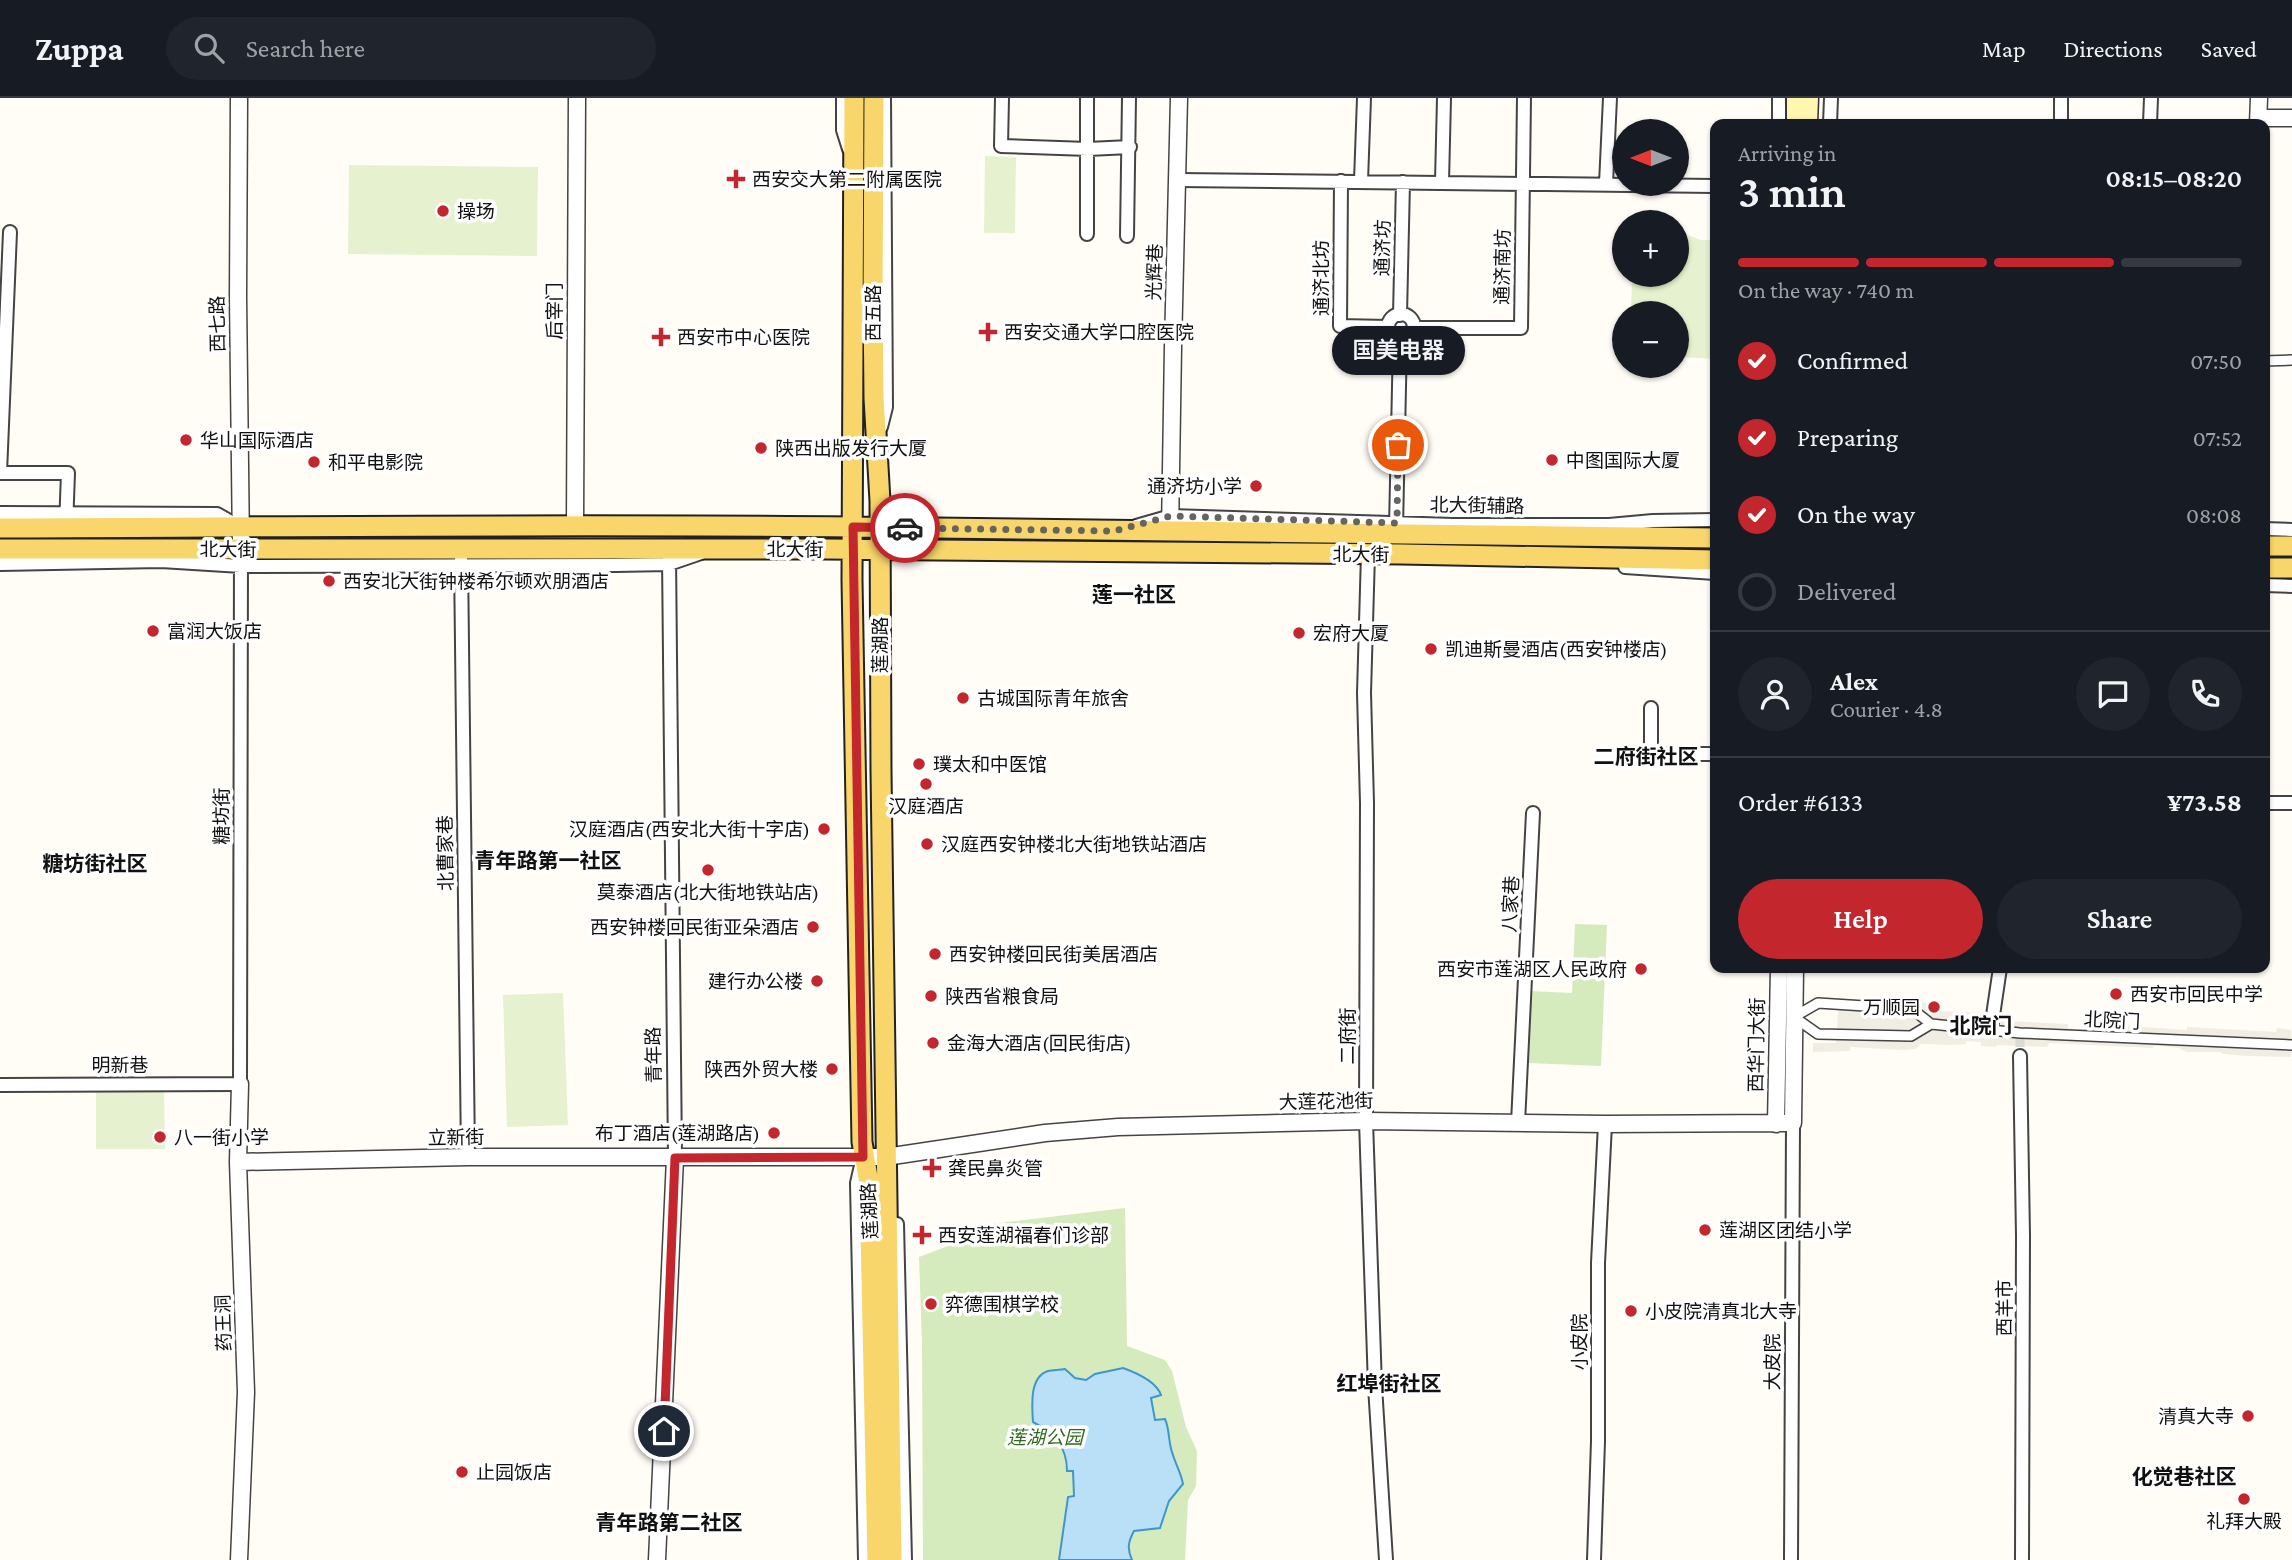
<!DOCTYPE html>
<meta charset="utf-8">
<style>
:root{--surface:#171b24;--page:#20242c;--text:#f1f3f6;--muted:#9ea1a6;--line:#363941;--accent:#c4262e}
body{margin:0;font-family:"Crimson Pro","Noto Sans SC",serif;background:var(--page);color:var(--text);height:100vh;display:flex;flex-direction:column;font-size:26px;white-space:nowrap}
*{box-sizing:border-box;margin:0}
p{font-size:23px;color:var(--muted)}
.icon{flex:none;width:38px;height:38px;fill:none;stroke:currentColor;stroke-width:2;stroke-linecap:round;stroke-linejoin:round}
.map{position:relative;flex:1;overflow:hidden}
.sheet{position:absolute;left:1710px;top:21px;width:560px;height:854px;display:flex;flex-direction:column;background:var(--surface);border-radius:14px;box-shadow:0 2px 5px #0004}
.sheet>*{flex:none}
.needle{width:46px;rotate:270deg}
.buttons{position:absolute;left:1612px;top:21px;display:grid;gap:14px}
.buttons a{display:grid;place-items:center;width:77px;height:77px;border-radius:50%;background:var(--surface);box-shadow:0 2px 5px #0004;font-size:35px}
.pin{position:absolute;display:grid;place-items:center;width:60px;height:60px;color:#fff;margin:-30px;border:4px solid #fff;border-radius:50%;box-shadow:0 2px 7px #0007}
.courier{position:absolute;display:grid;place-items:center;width:70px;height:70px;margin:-35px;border:5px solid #c4262e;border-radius:50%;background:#fff;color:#222;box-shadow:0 2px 9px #0007}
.bubble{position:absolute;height:49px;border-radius:24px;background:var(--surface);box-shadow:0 2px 5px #0004;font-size:23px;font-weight:600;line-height:49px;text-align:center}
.head em{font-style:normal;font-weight:600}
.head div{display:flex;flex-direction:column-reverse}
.head{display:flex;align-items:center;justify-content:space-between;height:119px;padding:0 28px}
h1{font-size:46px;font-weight:600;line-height:52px}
.bar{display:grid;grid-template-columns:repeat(4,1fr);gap:10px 7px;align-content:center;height:84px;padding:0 28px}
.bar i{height:9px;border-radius:5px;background:var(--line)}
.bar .current{background:var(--accent)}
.bar p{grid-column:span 4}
.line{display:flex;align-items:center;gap:18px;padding:0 28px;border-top:2px solid var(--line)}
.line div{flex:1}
.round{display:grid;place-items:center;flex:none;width:74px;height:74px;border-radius:37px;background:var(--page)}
ol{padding:0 28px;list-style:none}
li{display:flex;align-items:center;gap:21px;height:77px}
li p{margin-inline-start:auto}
li .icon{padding:7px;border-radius:50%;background:var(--accent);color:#fff;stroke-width:4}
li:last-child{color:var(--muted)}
li i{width:38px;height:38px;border:4px solid var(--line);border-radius:50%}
.primary-button{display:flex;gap:14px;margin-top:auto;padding:14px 28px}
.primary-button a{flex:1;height:80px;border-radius:42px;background:var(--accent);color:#fff;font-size:28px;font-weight:600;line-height:80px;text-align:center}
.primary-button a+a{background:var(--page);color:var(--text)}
header{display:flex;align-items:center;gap:42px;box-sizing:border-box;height:98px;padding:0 35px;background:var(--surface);border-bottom:2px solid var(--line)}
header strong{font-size:33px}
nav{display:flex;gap:38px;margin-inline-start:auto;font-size:24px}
.search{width:490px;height:63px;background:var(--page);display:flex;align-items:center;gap:18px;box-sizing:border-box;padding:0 24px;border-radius:38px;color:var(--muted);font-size:26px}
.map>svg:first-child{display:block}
.green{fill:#d5ebbd}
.pitch{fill:#e6f2cf}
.plaza{fill:#f1ede2}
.water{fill:#b9e0f7;stroke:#3f96cf;stroke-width:2}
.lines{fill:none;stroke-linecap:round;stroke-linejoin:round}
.pedestrian-tunnel{stroke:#dbdad3;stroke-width:9;stroke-dasharray:9 4.5;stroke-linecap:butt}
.pedestrian-casing{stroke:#444;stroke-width:12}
.minor-casing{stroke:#444;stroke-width:16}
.tertiary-casing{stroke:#444;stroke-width:19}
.secondary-casing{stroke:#333;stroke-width:21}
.primary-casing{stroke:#222;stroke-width:23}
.pedestrian{stroke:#fff;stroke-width:9}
.minor{stroke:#fff;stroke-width:12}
.tertiary{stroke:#fff;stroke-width:16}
.secondary{stroke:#fff6b0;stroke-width:18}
.primary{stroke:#f9d66b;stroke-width:19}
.done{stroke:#646461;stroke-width:7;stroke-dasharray:0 12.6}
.route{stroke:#c4262e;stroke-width:9}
.poi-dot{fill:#c4262e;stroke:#fff;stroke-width:2.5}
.labels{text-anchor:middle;stroke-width:7;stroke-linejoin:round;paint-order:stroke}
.poi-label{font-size:19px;fill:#111;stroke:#fff;text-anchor:start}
.street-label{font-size:19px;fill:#111;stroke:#fff}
.park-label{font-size:19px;font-style:italic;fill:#2f6b1f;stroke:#fff}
.neighbourhood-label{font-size:21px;font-weight:bold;fill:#111;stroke:#fff}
</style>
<header>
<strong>Zuppa</strong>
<div class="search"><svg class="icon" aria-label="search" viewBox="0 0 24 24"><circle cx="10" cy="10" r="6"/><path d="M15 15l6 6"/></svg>Search here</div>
<nav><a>Map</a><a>Directions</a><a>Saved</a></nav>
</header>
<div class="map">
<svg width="2292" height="1462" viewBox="0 0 2292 1462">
<rect width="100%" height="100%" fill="#fffdf5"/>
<path class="green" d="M 1575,826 L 1607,827 L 1601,968 L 1527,965 L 1530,893 L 1572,895 Z
M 1125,1110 L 1127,1248 L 1165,1262 L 1172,1273 L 1186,1329 L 1197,1353 L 1196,1388 L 1188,1402 L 1185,1462 L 923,1462 L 922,1245 L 919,1159 L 951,1147 L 971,1145 L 974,1128 Z"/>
<path class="pitch" d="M 985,58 L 1016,59 L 1015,135 L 984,135 Z
M 349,67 L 538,69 L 537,158 L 348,156 Z
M 1677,133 L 1701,142 L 1715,142 L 1715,261 L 1677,259 L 1676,215 L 1631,215 L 1632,177 L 1676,177 Z
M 563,895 L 568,1027 L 507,1029 L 503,897 Z
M 164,991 L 165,1051 L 96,1051 L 96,992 Z"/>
<path class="plaza" d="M 1861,900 L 1910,902 L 1910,908 L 1915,908 L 1916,904 L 1933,905 L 1933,913 L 1991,915 L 2006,923 L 2068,926 L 2068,930 L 2076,931 L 2084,931 L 2084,925 L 2187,932 L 2187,929 L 2276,934 L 2277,930 L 2291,932 L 2292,954 L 2290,959 L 2247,958 L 2223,956 L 2220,954 L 2187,954 L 2179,950 L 2161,948 L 2154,948 L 2153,950 L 2049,945 L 2047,949 L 1997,947 L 1996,949 L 1981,948 L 1981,944 L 1966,943 L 1966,946 L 1950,947 L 1920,946 L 1916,951 L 1902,952 L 1851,949 L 1850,953 L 1813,954 L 1813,945 L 1836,945 L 1839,903 L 1861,904 Z"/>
<path class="water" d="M 1123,1270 C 1137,1275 1156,1283 1161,1297 L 1151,1300 L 1155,1322 L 1165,1321 C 1170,1332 1168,1345 1173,1357 C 1176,1367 1181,1375 1183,1386 L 1169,1403 L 1160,1430 L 1134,1433 C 1128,1444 1127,1451 1132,1462 L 1059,1462 L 1068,1399 L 1074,1398 L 1073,1373 L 1067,1373 C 1067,1348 1054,1335 1033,1324 C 1032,1308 1029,1279 1048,1273 C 1053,1272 1060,1272 1065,1271 L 1075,1280 L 1086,1282 L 1095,1276 Z"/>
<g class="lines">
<path class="pedestrian-tunnel" d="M 2020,940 L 2020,958"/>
<g class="pedestrian-casing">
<path id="pedestrian" d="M 2264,263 L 2292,262
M 1931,926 L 1911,938 L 1818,936 L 1794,919 L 1818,905 L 1912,911 L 1931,926 L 2020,935 L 2292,947"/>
</g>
<g class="minor-casing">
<path id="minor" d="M 843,0 L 843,32 L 849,51
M 1002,0 L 1001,48 L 1088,51 L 1130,49
M 1087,0 L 1087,136
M 1779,26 L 1779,0
M 1830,26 L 1831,0
M 2061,26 L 2061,0
M 2150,26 L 2151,0
M 1178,82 L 1715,88
M 1341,83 L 1340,228 L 1388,229
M 1361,83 L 1364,0
M 1442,84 L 1444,0
M 1606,86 L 1610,0
M 10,134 L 0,375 L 68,375 L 66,429
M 1127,138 L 1129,0
M1388 229a13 13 0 1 1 26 0a13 13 0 1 1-26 0Z
M 1400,217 L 1403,84
M 1413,230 L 1521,230 L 1524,0
M 881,329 L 886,309 L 884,0
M 0,415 L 217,416 L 238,428
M 1136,428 L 1171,418 L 1454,427 L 1609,427 L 1653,423 L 1715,422
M 1396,430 L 1400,242
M 2264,431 L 2292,432
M 1368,456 L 1364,595 L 1367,705 L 1366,1023 L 1375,1288 L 1386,1462
M 669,458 L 675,1060
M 461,461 L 468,1059
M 0,466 L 161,463 L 241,468 L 616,467 L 669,466 L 701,455
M 1625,469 L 1715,475
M 2264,487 L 2292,488
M 1651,610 L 1651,656 L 1715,656
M 2264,705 L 2292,705
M 1991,931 L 2000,870
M 2020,958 L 2023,1138 L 2022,1462
M 0,987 L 240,986 L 241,451
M 1518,1025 L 1533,715
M 862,1063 L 857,1085 L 865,1462
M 897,1126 L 905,1462
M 1594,1462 L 1598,1343 L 1598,1165 L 1605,1026
M 1791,1462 L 1793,1025"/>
</g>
<g class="tertiary-casing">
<path id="tertiary" d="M 239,0 L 238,199 L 241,451
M 2259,20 L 2292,20
M 2258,26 L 2259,0
M 575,427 L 577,0
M 1170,434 L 1173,249 L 1179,0
M 1776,1026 L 1779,870
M 238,1064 L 468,1059 L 886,1059 L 1045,1035 L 1118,1029 L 1366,1023 L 1605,1026 L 1793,1025 L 1795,870
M 239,1462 L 246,1294 L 238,1064 L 240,986
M 657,1462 L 675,1060"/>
</g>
<g class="secondary-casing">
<path id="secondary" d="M 1796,26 L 1796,0
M 1808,26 L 1809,0"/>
</g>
<g class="primary-casing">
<path id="primary" d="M 854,0 L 852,482 L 862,1044 L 869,1085 L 877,1462
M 874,0 L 873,202 L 874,300 L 880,403 L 881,673 L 892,1462
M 0,430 C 284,429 569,426 853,429 C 1140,432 1428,437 1715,440
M 2264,448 L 2292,448
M 0,451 L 825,451 L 1401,456 L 1715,462
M 2264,470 L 2292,470"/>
</g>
<use href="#pedestrian" class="pedestrian"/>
<use href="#minor" class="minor"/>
<use href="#tertiary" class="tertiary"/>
<use href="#secondary" class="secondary"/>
<use href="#primary" class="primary"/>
</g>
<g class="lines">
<path class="done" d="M 905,430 L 1114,433 L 1171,418 L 1397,425 L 1398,347"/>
<path class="route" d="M 664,1333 L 675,1060 L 863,1059 L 853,429 L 905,430"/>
</g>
<g class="poi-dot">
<path d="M732.5 70.5h7v7h7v7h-7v7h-7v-7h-7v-7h7z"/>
<circle cx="443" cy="113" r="7"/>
<path d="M984.5 223.5h7v7h7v7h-7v7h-7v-7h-7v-7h7z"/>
<path d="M657.5 228.5h7v7h7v7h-7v7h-7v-7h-7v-7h7z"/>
<circle cx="186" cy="342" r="7"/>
<circle cx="761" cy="350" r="7"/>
<circle cx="1552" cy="362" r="7"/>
<circle cx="314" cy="364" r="7"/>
<circle cx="1256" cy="388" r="7"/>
<circle cx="329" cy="483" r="7"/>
<circle cx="153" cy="533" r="7"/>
<circle cx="1299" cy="535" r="7"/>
<circle cx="1431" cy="551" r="7"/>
<circle cx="963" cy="600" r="7"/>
<circle cx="919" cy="666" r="7"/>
<circle cx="926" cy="686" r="7"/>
<circle cx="824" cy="731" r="7"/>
<circle cx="927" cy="746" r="7"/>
<circle cx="708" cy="772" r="7"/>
<circle cx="813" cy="829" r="7"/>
<circle cx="935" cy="856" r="7"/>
<circle cx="1641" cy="871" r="7"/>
<circle cx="817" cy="883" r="7"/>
<circle cx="2116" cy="896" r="7"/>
<circle cx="931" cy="898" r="7"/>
<circle cx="1934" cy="909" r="7"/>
<circle cx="933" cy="945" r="7"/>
<circle cx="832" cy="971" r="7"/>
<circle cx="774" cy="1035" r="7"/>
<circle cx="160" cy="1039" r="7"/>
<path d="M928.5 1059.5h7v7h7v7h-7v7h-7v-7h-7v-7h7z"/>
<circle cx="1705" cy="1132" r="7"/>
<path d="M918.5 1126.5h7v7h7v7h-7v7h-7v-7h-7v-7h7z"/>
<circle cx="931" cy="1206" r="7"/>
<circle cx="1631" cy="1213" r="7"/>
<circle cx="2248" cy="1318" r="7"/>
<circle cx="462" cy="1374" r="7"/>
<circle cx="2244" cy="1401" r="7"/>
</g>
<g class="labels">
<g class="poi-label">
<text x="752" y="88">西安交大第二附属医院</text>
<text x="457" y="120">操场</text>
<text x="1004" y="241">西安交通大学口腔医院</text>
<text x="677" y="246">西安市中心医院</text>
<text x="200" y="349">华山国际酒店</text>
<text x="775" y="357">陕西出版发行大厦</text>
<text x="1566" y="369">中图国际大厦</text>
<text x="328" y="371">和平电影院</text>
<text x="1242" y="395" text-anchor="end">通济坊小学</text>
<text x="343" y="490">西安北大街钟楼希尔顿欢朋酒店</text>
<text x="167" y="540">富润大饭店</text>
<text x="1313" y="542">宏府大厦</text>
<text x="1445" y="558">凯迪斯曼酒店(西安钟楼店)</text>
<text x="977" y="607">古城国际青年旅舍</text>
<text x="933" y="673">璞太和中医馆</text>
<text x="926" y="715" text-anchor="middle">汉庭酒店</text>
<text x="810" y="738" text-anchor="end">汉庭酒店(西安北大街十字店)</text>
<text x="941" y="753">汉庭西安钟楼北大街地铁站酒店</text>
<text x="708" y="801" text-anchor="middle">莫泰酒店(北大街地铁站店)</text>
<text x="799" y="836" text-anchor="end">西安钟楼回民街亚朵酒店</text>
<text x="949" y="863">西安钟楼回民街美居酒店</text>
<text x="1627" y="878" text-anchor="end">西安市莲湖区人民政府</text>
<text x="803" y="890" text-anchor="end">建行办公楼</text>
<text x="2130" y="903">西安市回民中学</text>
<text x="945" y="905">陕西省粮食局</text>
<text x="1920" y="916" text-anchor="end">万顺园</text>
<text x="947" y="952">金海大酒店(回民街店)</text>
<text x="818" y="978" text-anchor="end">陕西外贸大楼</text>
<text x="760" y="1042" text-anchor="end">布丁酒店(莲湖路店)</text>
<text x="174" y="1046">八一街小学</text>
<text x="948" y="1077">龚民鼻炎管</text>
<text x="1719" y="1139">莲湖区团结小学</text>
<text x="938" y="1144">西安莲湖福春们诊部</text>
<text x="945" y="1213">弈德围棋学校</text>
<text x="1645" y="1220">小皮院清真北大寺</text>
<text x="2234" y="1325" text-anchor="end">清真大寺</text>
<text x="476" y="1381">止园饭店</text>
<text x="2244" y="1430" text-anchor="middle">礼拜大殿</text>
</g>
<g class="street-label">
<text transform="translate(1382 150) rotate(-89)" y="7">通济坊</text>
<text transform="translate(1502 169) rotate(-89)" y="7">通济南坊</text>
<text transform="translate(1154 174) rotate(-88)" y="7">光辉巷</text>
<text transform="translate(1321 180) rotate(-90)" y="7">通济北坊</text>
<text transform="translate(554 213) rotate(-90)" y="7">后宰门</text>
<text transform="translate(873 215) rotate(-90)" y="7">西五路</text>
<text transform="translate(217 226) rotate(-91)" y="7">西七路</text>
<text transform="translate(1477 407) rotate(1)" y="7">北大街辅路</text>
<text x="228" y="458">北大街</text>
<text x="795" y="458">北大街</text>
<text x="1361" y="463">北大街</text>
<text transform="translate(880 547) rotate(-90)" y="7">莲湖路</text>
<text transform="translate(221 718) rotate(-90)" y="7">糖坊街</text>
<text transform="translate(445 755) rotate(-91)" y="7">北曹家巷</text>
<text transform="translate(1510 806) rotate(-87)" y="7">八家巷</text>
<text transform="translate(2112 922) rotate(3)" y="7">北院门</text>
<text transform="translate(1347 938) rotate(-90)" y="7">二府街</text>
<text transform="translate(1756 947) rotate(-89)" y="7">西华门大街</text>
<text transform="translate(653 957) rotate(-91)" y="7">青年路</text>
<text x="120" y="974">明新巷</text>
<text transform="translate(1326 1003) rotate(-1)" y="7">大莲花池街</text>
<text transform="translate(456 1039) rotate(-1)" y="7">立新街</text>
<text transform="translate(869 1113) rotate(-93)" y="7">莲湖路</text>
<text transform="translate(2004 1210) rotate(-90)" y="7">西羊市</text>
<text transform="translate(223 1225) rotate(-92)" y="7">药王洞</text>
<text transform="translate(1579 1244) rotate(-90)" y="7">小皮院</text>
<text transform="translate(1772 1264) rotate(-90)" y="7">大皮院</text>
</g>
<g class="park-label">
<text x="1045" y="1346">莲湖公园</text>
</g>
<g class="neighbourhood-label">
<text x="1134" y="504">莲一社区</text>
<text x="1646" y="666">二府街社区</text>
<text x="548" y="770">青年路第一社区</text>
<text x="95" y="773">糖坊街社区</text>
<text x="1981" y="935">北院门</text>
<text x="1389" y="1293">红埠街社区</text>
<text x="2184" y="1386">化觉巷社区</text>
<text x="669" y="1432">青年路第二社区</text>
</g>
</g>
</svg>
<div class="buttons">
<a><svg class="needle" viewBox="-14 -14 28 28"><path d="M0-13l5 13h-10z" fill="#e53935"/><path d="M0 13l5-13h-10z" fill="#9ea1a6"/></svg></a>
<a>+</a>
<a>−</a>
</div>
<div class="pin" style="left:1398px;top:347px;background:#ea580c"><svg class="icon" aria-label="bag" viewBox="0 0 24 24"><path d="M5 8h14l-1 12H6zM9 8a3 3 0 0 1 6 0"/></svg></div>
<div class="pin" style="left:664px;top:1333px;background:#1f2937"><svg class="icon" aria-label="home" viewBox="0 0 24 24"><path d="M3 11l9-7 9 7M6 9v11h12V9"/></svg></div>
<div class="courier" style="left:905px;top:430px"><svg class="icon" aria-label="car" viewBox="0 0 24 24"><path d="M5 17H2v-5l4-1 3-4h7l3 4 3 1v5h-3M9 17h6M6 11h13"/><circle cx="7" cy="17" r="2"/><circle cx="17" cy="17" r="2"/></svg></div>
<div class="bubble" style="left:1332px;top:228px;width:133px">国美电器</div>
<section class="sheet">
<div class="head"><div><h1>3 min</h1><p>Arriving in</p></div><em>08:15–08:20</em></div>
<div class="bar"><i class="current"></i><i class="current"></i><i class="current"></i><i></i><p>On the way · 740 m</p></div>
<ol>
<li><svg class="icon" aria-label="check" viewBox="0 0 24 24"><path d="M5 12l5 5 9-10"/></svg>Confirmed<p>07:50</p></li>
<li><svg class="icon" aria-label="check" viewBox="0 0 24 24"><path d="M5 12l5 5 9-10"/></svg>Preparing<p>07:52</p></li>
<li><svg class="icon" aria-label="check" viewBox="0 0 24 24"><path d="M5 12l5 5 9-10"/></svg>On the way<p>08:08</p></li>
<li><i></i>Delivered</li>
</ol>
<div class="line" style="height:126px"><a class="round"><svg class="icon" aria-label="person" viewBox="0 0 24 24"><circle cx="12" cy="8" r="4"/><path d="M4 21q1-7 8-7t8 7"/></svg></a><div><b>Alex</b><p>Courier · 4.8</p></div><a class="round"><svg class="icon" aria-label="chat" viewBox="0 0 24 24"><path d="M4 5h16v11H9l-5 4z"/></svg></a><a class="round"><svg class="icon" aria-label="phone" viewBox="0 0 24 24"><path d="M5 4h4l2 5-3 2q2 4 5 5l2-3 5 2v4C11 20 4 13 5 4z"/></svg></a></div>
<div class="line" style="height:91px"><div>Order #6133</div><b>¥73.58</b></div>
<div class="primary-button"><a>Help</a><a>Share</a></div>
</section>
</div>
